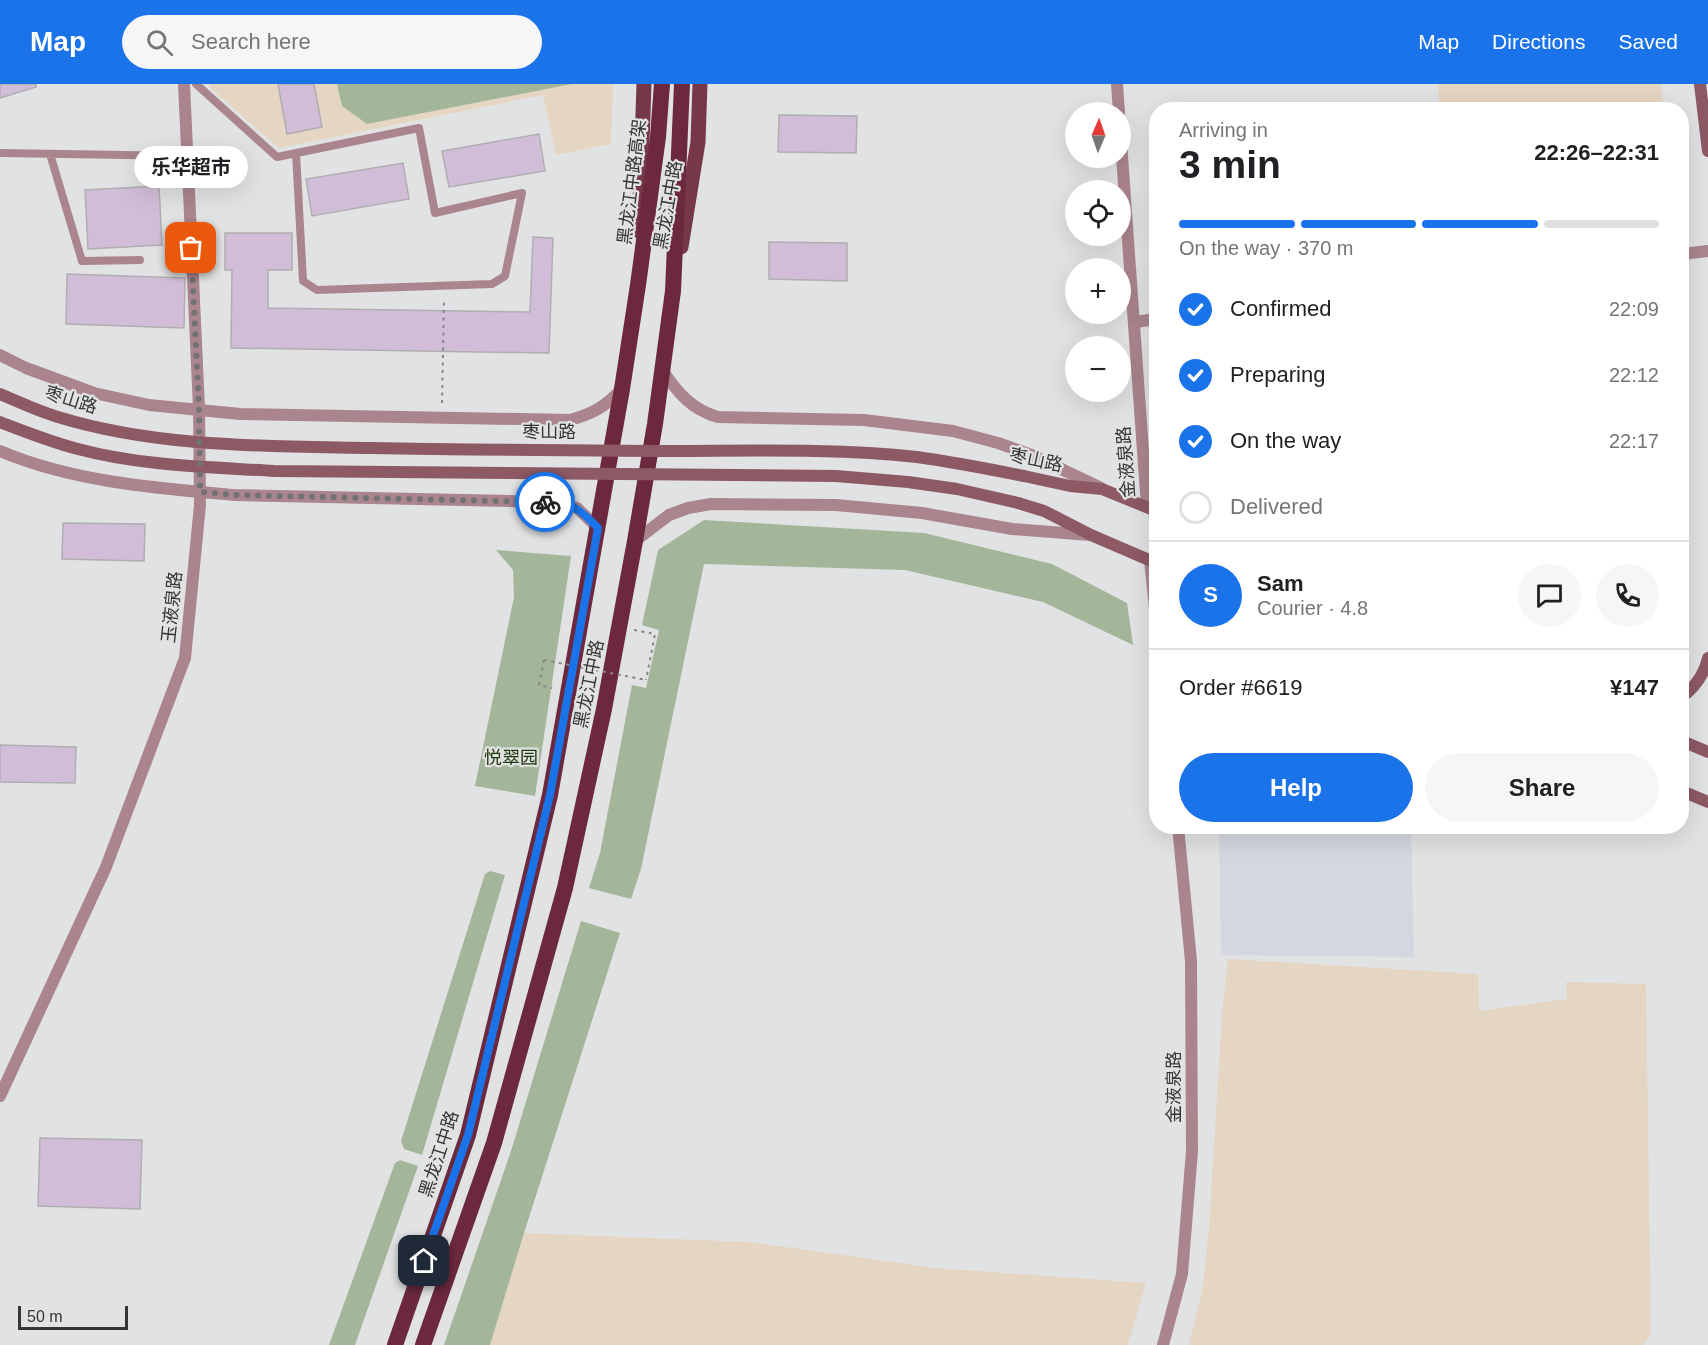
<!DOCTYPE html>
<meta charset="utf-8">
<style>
:root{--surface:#fff;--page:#f6f6f6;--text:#202124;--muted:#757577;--line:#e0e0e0;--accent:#1a73e8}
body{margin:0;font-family:Helvetica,"Noto Sans SC",sans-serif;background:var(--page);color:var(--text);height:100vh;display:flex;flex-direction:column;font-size:22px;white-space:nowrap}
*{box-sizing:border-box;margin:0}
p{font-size:20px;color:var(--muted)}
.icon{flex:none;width:33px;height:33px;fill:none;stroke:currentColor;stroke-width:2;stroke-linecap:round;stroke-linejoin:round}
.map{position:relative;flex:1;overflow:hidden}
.side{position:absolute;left:1149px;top:18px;width:540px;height:732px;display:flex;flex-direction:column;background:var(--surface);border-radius:24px;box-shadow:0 6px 24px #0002}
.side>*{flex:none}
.needle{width:39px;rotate:2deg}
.fabs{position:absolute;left:1065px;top:18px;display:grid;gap:12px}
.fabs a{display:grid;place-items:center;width:66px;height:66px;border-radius:50%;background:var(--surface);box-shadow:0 6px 24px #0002;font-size:30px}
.scale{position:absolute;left:18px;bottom:15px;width:110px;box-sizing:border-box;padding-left:6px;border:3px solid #353536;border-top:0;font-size:16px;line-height:21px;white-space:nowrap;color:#353536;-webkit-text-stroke:4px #e1e2e3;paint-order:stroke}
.pin{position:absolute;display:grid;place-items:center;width:51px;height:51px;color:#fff;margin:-26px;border-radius:12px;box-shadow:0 3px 9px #0006}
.courier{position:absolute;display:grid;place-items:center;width:60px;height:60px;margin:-30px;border:4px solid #1a73e8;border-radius:50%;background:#fff;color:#222;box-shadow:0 2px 8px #0007}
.bubble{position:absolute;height:42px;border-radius:21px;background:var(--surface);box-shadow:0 6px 24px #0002;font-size:20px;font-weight:700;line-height:42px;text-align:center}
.head em{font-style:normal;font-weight:700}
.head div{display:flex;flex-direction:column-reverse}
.head{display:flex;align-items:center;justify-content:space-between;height:102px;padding:0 30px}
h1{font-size:39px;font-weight:700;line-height:45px}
.bar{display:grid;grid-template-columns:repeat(4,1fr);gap:9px 6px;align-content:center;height:72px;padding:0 30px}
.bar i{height:8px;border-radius:4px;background:var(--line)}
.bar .active{background:var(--accent)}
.bar p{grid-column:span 4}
.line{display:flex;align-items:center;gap:15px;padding:0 30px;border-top:2px solid var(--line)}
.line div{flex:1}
.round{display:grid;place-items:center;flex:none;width:63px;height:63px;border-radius:32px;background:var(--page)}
ol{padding:0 30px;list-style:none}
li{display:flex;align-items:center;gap:18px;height:66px}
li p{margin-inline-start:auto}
li .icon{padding:6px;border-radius:50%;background:var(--accent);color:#fff;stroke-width:4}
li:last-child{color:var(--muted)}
li i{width:33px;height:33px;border:3px solid var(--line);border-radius:50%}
.button{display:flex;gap:12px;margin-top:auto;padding:12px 30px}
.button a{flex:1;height:69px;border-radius:36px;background:var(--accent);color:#fff;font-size:24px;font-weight:700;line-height:69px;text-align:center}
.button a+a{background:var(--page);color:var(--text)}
header{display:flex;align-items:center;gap:36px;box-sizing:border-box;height:84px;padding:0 30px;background:var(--accent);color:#fff}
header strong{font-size:28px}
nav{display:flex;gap:33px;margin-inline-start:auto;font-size:21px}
.search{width:420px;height:54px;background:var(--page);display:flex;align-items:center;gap:15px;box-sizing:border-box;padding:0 21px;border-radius:33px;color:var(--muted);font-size:22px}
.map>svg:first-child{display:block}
.built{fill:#d4d7df}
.education{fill:#e5d6c3}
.green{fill:#a4b69a}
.building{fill:#d2bdd8;stroke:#afaeb0;stroke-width:1.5}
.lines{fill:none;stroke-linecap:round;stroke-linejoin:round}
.path{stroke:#868687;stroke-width:2;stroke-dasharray:3 4.5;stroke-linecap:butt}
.service{stroke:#ab858d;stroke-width:8}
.minor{stroke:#ab858d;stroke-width:12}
.tertiary{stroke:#ab858d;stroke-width:12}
.secondary{stroke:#8d5965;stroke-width:12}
.primary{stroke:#763849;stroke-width:15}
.trunk{stroke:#6c293d;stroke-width:16}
.path-bridge{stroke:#868687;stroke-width:2;stroke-dasharray:3 4.5;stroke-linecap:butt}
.secondary-bridge{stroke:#8d5965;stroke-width:12}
.done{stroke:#717273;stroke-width:6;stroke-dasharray:0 10.8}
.route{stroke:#1a73e8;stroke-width:8}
.labels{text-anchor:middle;stroke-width:4.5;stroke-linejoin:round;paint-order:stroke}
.street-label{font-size:18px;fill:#353536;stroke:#e1e2e3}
.park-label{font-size:18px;fill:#21390d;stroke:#e1e2e3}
</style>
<header>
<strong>Map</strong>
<div class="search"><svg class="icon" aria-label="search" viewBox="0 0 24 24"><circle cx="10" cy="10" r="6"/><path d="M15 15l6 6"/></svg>Search here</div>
<nav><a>Map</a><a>Directions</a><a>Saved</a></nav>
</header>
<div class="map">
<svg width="1708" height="1261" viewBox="0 0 1708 1261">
<rect width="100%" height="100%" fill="#e1e2e3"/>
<path class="built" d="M 1219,743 L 1411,743 L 1414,873 L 1221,871 Z"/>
<path class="education" d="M 209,0 L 613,0 L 611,60 L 556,71 L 543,11 L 279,64 L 210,4 Z
M 1438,0 L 1661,0 L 1664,25 L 1439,25 Z
M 1228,875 L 1478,890 L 1479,927 L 1567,915 L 1566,898 L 1646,900 L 1651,1250 L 1644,1261 L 1189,1261 L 1202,1208 L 1209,1144 L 1222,929 Z
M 524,1149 L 749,1158 L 935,1184 L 1146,1199 L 1128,1261 L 490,1261 Z"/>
<path class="green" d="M 337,0 L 572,0 L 367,40 L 342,22 Z
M 704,436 L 924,449 L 1052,480 L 1127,519 L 1133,561 L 1043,518 L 905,486 L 704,480 L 641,785 L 631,815 L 589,804 L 600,769 L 632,601 L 646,604 L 659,546 L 642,541 L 658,466 Z
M 496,466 L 571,472 L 535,712 L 475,702 L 514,513 L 513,486 Z
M 490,787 L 505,791 L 422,1071 L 404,1065 L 401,1057 L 485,790 Z
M 581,837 L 620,849 L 524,1149 L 490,1261 L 444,1261 L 511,1067 Z
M 400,1076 L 418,1082 L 355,1261 L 329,1261 L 395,1079 Z"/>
<path class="building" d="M 0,0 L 36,0 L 36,3 L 0,14 Z
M 278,0 L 314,0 L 322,43 L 287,50 Z
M 779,31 L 857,32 L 856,69 L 778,68 Z
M 539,50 L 545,87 L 449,103 L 442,67 Z
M 403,79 L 409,115 L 312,132 L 306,95 Z
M 159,102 L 162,161 L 88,165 L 85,106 Z
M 225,149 L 292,149 L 292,186 L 268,186 L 268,224 L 530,228 L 533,153 L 553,154 L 549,269 L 231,264 L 232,186 L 225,186 Z
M 769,158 L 847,159 L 847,197 L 769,195 Z
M 67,190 L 185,194 L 184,244 L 66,240 Z
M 63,439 L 145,440 L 144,477 L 62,475 Z
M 0,661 L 76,663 L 75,699 L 0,698 Z
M 40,1054 L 142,1056 L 140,1125 L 38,1122 Z"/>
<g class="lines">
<path class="path" d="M 442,319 L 444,214
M 634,546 L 655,550 L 646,596
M 544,576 L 539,601 L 552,604"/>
<path class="service" d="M 196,0 L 277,73 L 419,44 L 435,129 L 522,109 L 505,192 L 492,200 L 317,206 L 303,197 L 296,69
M 0,69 L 187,72
M 50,70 L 82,177 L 140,176"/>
<path class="minor" d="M 1117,0 L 1119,28
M 1120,44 L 1147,423
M 1682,170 L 1708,167
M 1135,238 L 1156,235"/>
<path class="tertiary" d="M 0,271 L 26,284 L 94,309 L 149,321 L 240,330 L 570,336 C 595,329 604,323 622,305
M 663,287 C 677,308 692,326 718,333 L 864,336 L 953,347 L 998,359 L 1034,372 L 1101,404
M 0,367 C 73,398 156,404 234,411 L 555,418 L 577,424 L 598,444
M 635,457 L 669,431 L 688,424 L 711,420 L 836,421 L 922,429 L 1012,445 L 1090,451
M 1150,476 L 1156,534
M 0,1012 L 106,783 L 185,574 L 200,421 L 199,324 L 184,0
M 1163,1261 L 1182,1190 L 1192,1067 L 1191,877 L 1178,742"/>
<path class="secondary" d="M 1700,0 L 1708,67
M 1024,392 L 1070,402 L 1102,405 L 1156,427
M 1018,419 L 1044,427 L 1091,451 L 1156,479
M 1682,613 C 1695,603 1704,591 1708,574
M 1682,657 L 1708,668
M 1682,707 L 1708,718"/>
<path class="primary" d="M 639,147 L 644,0
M 681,163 L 698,58 L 700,0"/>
<path class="trunk" d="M 395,1261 L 468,1051 L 550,711 L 622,305 L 638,201 L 658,53 L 662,0
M 423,1261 L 494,1059 L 565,804 L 604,625 L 635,457 L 655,340 L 673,207 L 682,0"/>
<path class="path-bridge" d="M 544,576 L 646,596"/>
<path class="secondary-bridge" d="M 0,310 C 19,318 38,327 58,333 C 159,364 268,362 372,364 C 469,366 566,366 663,367 C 747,367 833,364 917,373 C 953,378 989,385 1024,392
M 0,338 C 26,348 51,358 78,365 C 141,382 209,383 274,387 L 836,392 L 908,398 L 957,405 L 1018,419"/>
</g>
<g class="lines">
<path class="done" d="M 191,164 L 199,324 L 200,408 L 234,411 L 545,418"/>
<path class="route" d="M 424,1177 L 468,1051 L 550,711 L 598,444 C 580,426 573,418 545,418"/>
</g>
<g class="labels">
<g class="street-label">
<text transform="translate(632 98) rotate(-83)" y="6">黑龙江中路高架</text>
<text transform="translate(668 121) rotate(-80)" y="6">黑龙江中路</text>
<text transform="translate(71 316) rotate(17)" y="6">枣山路</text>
<text x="549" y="354">枣山路</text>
<text transform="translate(1036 376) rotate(12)" y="6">枣山路</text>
<text transform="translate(1126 378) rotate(-94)" y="6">金液泉路</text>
<text transform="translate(172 523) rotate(-84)" y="6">玉液泉路</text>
<text transform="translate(589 600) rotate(-79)" y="6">黑龙江中路</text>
<text transform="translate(1174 1003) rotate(-90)" y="6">金液泉路</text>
<text transform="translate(439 1070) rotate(-72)" y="6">黑龙江中路</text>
</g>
<g class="park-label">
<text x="511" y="680">悦翠园</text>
</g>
</g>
</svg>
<div class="fabs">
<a><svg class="needle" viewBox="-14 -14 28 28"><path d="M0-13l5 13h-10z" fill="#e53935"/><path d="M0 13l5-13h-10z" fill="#757577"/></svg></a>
<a><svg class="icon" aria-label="locate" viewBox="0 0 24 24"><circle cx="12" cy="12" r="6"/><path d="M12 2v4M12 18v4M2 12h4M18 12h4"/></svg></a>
<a>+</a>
<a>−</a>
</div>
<div class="scale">50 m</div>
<div class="pin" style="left:191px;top:164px;background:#ea580c"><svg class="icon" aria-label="bag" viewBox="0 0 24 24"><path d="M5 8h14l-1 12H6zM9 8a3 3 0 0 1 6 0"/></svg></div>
<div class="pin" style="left:424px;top:1177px;background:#1f2937"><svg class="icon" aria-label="home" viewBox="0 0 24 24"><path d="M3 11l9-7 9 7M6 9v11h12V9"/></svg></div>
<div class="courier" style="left:545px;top:418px"><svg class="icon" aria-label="bike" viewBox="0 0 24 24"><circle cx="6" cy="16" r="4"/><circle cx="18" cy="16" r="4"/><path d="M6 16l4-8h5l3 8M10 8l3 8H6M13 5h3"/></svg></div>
<div class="bubble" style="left:134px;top:62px;width:114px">乐华超市</div>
<section class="side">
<div class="head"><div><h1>3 min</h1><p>Arriving in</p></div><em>22:26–22:31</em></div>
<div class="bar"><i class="active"></i><i class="active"></i><i class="active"></i><i></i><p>On the way · 370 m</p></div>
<ol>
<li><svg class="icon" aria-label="check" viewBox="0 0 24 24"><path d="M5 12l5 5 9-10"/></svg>Confirmed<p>22:09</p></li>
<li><svg class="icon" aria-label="check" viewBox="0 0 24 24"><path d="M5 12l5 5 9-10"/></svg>Preparing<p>22:12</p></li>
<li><svg class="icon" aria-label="check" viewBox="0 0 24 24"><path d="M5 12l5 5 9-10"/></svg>On the way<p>22:17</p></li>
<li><i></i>Delivered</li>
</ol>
<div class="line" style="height:108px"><b class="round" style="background:var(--accent);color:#fff">S</b><div><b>Sam</b><p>Courier · 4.8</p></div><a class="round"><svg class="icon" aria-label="chat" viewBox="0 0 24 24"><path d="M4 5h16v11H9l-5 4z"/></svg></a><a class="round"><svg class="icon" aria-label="phone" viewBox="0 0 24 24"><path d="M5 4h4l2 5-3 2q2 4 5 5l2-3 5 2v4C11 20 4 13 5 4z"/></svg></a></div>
<div class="line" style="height:78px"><div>Order #6619</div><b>¥147</b></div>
<div class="button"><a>Help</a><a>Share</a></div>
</section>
</div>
